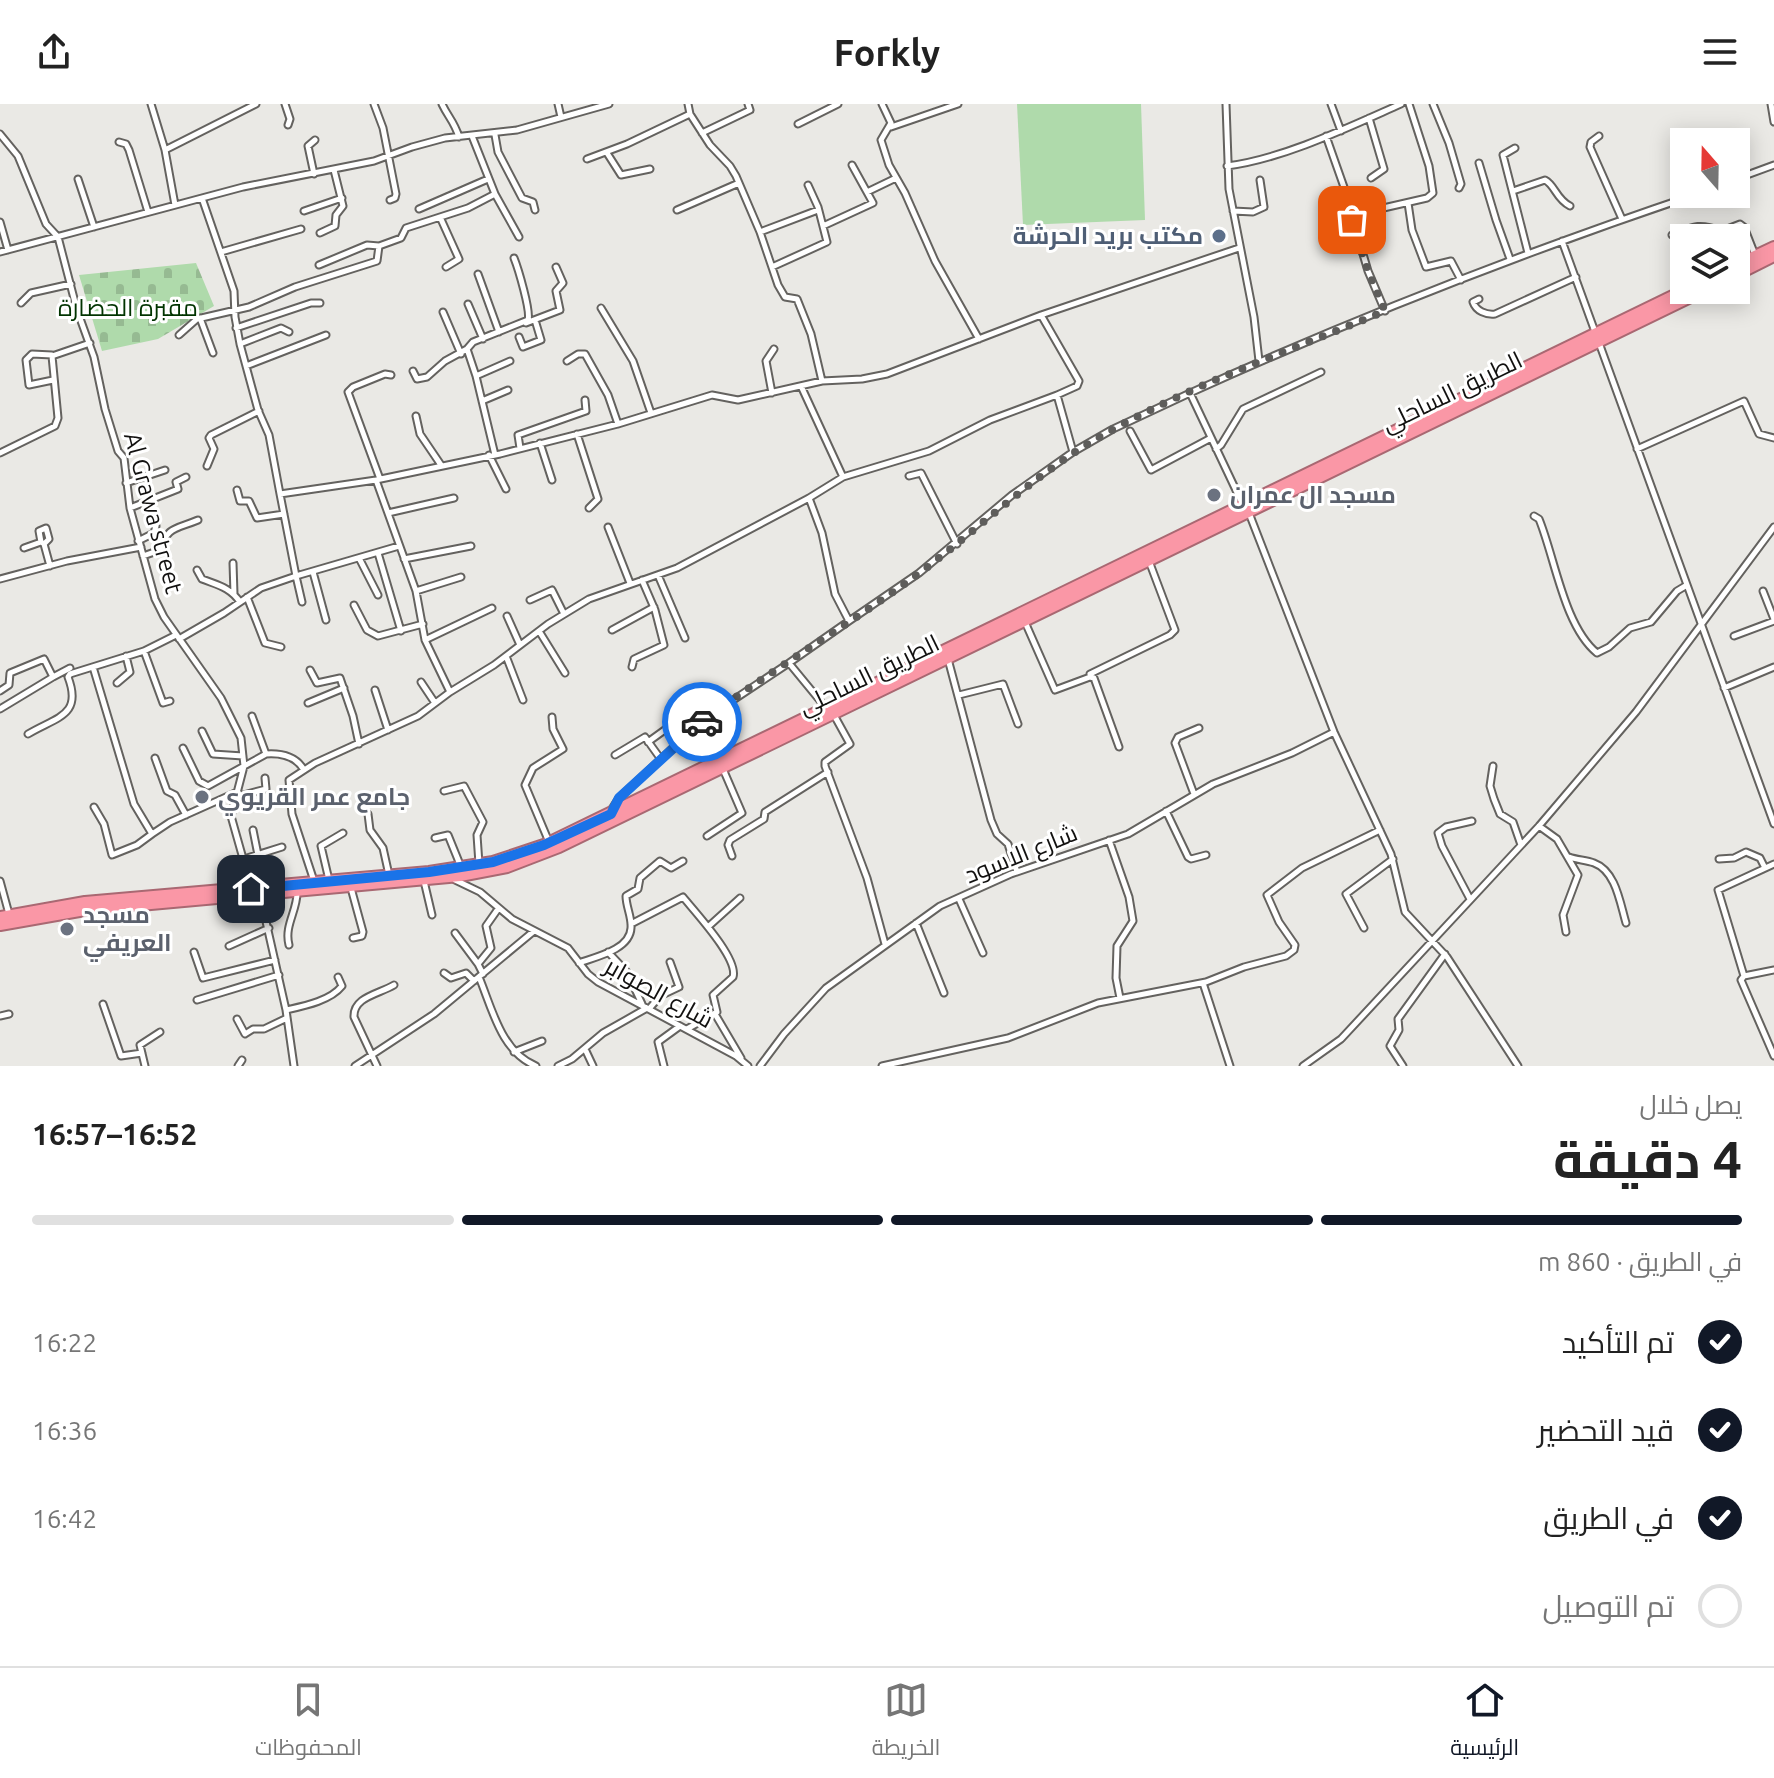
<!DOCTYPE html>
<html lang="ar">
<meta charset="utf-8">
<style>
:root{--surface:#fff;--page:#f6f6f6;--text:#222;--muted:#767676;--line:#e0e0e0;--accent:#111827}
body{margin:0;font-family:Ubuntu,Cairo,sans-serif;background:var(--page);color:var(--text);direction:rtl;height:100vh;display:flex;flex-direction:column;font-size:30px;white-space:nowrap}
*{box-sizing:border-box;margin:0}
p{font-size:26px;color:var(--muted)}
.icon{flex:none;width:44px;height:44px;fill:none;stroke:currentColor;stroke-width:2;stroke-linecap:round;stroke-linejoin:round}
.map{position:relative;height:962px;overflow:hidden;direction:ltr}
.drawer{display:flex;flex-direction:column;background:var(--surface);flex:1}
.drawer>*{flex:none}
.needle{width:52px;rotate:340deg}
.controls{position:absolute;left:1670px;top:24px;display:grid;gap:16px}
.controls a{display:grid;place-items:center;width:80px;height:80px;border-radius:0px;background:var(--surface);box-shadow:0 4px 20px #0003;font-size:40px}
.pin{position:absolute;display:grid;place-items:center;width:68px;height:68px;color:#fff;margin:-34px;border-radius:16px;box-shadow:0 4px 12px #0006}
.courier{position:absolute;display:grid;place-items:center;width:80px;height:80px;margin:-40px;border:6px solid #1a73e8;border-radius:50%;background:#fff;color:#222;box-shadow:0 2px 10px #0007}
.overview em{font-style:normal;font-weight:700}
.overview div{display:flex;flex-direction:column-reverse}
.overview{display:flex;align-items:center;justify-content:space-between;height:136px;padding:0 32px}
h1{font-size:52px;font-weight:700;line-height:60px}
.bar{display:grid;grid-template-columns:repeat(4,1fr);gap:12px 8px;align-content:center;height:96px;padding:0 32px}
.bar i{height:10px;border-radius:6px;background:var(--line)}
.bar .selected{background:var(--accent)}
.bar p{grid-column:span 4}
ol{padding:0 32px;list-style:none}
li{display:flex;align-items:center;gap:24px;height:88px}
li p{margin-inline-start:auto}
li .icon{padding:8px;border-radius:50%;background:var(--accent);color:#fff;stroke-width:4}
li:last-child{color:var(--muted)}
li i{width:44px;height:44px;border:4px solid var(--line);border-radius:50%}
header{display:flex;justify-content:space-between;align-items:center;height:104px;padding:0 32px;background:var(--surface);font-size:36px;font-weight:700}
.tabs{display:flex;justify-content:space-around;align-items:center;height:112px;border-top:2px solid var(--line);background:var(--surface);font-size:22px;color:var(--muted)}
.tabs a{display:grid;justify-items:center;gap:4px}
.tabs .selected{color:var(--accent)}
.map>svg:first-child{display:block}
.cemetery{fill:url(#cemetery-stones)}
.green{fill:#afdaab}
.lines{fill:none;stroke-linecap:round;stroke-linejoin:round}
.minor-casing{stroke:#64625f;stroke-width:9}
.highway-casing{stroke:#a96872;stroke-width:14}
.minor{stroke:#fff;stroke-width:5}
.highway{stroke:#fa97a6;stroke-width:10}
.done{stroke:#5e5d5b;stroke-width:8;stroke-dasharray:0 14.4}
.route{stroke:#1a73e8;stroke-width:10}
.service-dot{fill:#5c6f8a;stroke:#fff;stroke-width:3}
.worship-dot{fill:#6b7280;stroke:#fff;stroke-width:3}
.labels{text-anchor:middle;stroke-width:6;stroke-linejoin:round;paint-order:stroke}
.service-label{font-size:24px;font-weight:bold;fill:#4e5e75;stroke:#fff;text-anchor:end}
.park-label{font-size:24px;fill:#013400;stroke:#fff}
.street-label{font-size:24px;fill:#121110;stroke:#fff}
.worship-label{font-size:24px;font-weight:bold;fill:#5b616d;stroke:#fff;text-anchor:start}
</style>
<header><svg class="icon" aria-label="menu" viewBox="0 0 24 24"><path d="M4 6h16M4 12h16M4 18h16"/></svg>Forkly<svg class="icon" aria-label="share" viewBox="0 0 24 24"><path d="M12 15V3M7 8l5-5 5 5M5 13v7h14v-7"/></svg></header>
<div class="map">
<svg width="1774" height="962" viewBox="0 0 1774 962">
<defs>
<pattern id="cemetery-stones" width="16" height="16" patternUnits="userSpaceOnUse" patternTransform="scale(2)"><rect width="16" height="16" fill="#afdaab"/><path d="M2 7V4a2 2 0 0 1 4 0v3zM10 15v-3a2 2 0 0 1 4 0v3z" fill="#96ba92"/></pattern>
</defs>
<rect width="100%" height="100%" fill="#eae9e5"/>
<path class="cemetery" d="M 196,159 L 214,202 L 158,235 L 102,247 L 79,171 Z"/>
<path class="green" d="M 1017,0 L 1141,0 L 1145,116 L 1023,121 Z"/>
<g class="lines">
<g class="minor-casing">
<path id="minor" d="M 151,0 L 165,46
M 285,0 L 290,15 L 288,21
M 374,0 L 383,24 L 396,90 L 395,94 L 390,96
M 442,0 C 448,13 454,17 459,33
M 558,0 L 561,13
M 882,0 L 891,19 L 881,36 L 889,61 L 905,89 L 935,157 L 979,235
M 1226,0 L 1229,85 L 1254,213 L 1259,257
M 1331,0 L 1341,27
M 1433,0 L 1449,39 L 1461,80 L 1459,84
M 1771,0 L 1774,18
M 690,10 L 710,41 L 730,62 L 736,72 L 760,128 L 778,181 L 785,193 L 797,195 L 811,230 L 822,277
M 1369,14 L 1384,65 L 1371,74
M 798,20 L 838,0
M 891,23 L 958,0
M 702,29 L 750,6 L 748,0
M 0,30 L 18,52 L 46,120 L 58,133 L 77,206 L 94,253 L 105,305 L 118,347 L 124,354 L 130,404 L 155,495 L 164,513 L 221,594 L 241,634 L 244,662 L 231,712 L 251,783
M 495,31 L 498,48 L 522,94 L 533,98 L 535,106
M 1326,32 L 1345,86
M 1599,32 L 1591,38 L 1590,43 L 1622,115
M 119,38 L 126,40 L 129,46 L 148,108
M 1515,44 L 1503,51 L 1528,149
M 607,49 L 621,71 L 650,65
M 587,55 L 627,40 L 690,10 L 688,0
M 1479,59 L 1496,116 L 1510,155
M 1227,62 C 1283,55 1349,23 1401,0
M 314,70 L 308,42 L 315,36
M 78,75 L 94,123
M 1736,75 L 1774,61
M 1513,87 L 1545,76 C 1555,81 1556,95 1570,102
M 867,88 L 896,74
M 495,90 L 519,133
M 202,94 L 234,187 L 235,213 L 240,240 L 258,306 L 269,331 L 280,390 L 376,376 L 500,350 L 618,320 L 712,291 L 738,296 L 822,277 L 862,275 L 887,270 L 1041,211 L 1239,144
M 1408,99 L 1412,126 L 1426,163 L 1451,157 L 1461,176
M 175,101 L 165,46 L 256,0
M 419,105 L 488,75
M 677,106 L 739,79
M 304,107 L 342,94
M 1233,107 L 1253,108 L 1264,103 L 1260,76
M 440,113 L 459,155 L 446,163
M 0,118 L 8,146
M 823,122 L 873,99 L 852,61
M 760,128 L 818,106
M 320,129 L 335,122 L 336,111 L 343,102 L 334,66
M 1672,131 C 1694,122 1699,119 1722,127 L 1740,120 L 1744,123 L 1755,151
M 1562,137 L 1774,720
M 0,148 L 243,83 L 374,57 L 412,43 L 445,34 L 517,26 L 609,0
M 221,148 L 301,125
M 319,161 L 367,141 L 379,142
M 772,163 L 827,138 L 818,103 L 808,81
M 478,170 L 499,228
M 1479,195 L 1473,198 C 1476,207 1486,211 1495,210 L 1576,173
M 21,199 L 31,189 L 71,180
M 468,200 L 483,235
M 601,204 L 633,257 L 651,309
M 1385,207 L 1368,167 L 1352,113 L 1363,102 L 1379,105 L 1427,94 L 1433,89 L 1429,62 L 1409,0
M 443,208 L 461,250
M 1041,211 L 1079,277 L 1077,282 L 1057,291
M 200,214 L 213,249
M 526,219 L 560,206 L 556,187 L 563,179 L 556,163
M 236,224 L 311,199 L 320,199
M 179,231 L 197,215 L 249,203 L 295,183 L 377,157 L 379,142 L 401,134 L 406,124 L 468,104 L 495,90 L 472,32
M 519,233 L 523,243 L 541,236 L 535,216
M 240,240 L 281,224 L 289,228
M 52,251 L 32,250 L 26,256 L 29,281 L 53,276
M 567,257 L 578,250 L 585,250 L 608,291 L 618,320
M 246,262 L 326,231
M 413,267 L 417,275 L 427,273 L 445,257 L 467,245
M 476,272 L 510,257
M 801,282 L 843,373
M 772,289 L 766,257 L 774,245
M 482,297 L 508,286
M 416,312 L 420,330 L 441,361
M 1130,327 L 1151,366 L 1211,334
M 577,330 L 598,395 L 589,404
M 540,339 L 552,376
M 520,344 L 518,331 L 586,307 L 585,296
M 1216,345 L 1221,341 L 1243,305 L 1321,268
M 1637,345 L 1744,297 L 1759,330 L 1774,334
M 0,349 L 55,322 L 58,314 L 52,252 L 90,239
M 489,351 L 506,385
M 495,351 L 476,272 L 467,245 L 473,238 L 528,216 C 531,207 518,164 514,154
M 207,362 L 214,345 L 209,334 L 211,331 L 259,307
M 909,372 L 921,369 L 957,440
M 380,375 L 348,288 L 353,283 L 385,270 L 391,271
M 376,376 L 416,487 L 425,536 L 450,588 L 494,561 L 548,520 L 589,495 L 677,464 L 809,394 L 822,429 L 835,490 L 849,517 L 789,559 L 826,604
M 126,379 L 165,366
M 237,386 L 240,397 L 249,397 L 257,414 L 284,410
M 280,390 L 296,472 L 399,442
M 809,394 L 843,373 L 929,347 L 990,316 L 1057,291 L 1073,348
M 1243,401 L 1190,289 C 1355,214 1525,148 1697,90
M 130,404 L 173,387 L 178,385 L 176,378 L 186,373
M 388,409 L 454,394
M 1249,409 L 1334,628 L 1391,750 L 1405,808 L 1447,853 L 1518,962
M 1534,412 L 1539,415 C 1555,454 1564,522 1597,549 L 1609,543 L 1630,524 L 1651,518 L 1677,487 L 1687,481
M 608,423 L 630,479
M 138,437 L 154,429 L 156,422
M 41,438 L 39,427 L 46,424 L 49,435 L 44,440
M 24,444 L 41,438 L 44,440 L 50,462
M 378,449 L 401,527
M 143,452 L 160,446 C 167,422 177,425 198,416
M 359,454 L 378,491
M 404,455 L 471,442
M 233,459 L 234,490
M 197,466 L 202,475 C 217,481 230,483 240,498
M 313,468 L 326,516
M 658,471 L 685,534
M 0,475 L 67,457 L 141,443
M 416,487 L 461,473
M 1763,487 L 1774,515
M 247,493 L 265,539 L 281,543
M 530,496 L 552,486 L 564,510
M 354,501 L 367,526 L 378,532 L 423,520
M 507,512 L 520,541
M 849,517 L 919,469 L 1012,391 L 1073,348 L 1113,325 L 1190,289
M 1025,518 L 1055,586 L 1090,573 L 1094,574 L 1119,643
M 612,526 L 654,503
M 539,527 L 565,569
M 1734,532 L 1774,517
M 179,535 L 224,509 L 261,484 L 296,472 L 302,498
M 425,536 L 492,504
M 144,547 L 163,599 L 170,597
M 506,552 L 523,596
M 948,555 L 991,716 L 997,730 L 1008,740 L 1017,768
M 93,563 L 134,700 L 152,730 L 170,718 L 237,688
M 632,563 L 634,555 L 664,541 L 655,506 L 642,476
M 310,566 L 317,579 L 340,574 L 353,612 L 359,640
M 1090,570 L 1170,531 L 1175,526 L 1149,457
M 421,578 L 435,599
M 117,579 L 130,568 L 126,552
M 1724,584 L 1774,563
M 375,586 L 388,626
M 0,587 L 9,581 L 10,569 L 44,555 L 53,573 L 70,564
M 959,591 L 1003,580 L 1018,620
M 308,599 L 344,584
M 0,605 L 53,573
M 834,611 L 850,640 L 825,658 L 825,662 L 867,774 L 885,840
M 252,612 L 266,650
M 202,627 L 213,650 L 243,652
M 28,630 C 56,613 83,612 68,573 L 70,570 L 144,547 L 176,531
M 648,638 L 666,625
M 183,644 L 199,677 L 208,682 L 266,650 C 281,649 296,652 304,666
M 615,651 L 645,633 L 660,654
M 155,654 L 167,687 L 175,691 L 186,711
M 1493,662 L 1490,682 L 1494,695 L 1500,710 L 1513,718 L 1521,741
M 444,687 L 464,682 L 483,718 L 477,731 L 479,760
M 1194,690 L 1175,639 L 1178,633 L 1199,624
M 236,693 L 266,685 L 265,674
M 94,703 L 104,720 L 112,751 L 137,741 L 152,730
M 612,705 L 619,694 L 703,616 L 789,559
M 1166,707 L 1188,753 L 1191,755 L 1206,751
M 368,710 L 370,726 L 383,744 L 389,771
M 1539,722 L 1557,735 L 1578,771 L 1563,811 L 1566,828
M 253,726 L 258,751
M 707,732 L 742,709 L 723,665
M 435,734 L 448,731 L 461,763
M 1109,736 L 1129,793 L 1133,817 L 1117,842 L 1116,874 L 1120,894
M 549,738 L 525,681 L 533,664 L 563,645 L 553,625 L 552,613
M 732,752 L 728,741 L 730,736 L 764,715 L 765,708 L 828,668
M 1569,753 C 1577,756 1586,756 1594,759 C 1616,767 1620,799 1626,819
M 244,755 L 282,743
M 1719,755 L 1734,754 L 1746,748 L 1760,754 L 1765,764
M 329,776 L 321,742 L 343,729
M 455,776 L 480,788 L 512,815 L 568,844 L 588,870 L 598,878 L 736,952 L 748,962
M 0,777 L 9,810
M 314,777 L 292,710 L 289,676 L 315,659 L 418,612 L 450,588
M 424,777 L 432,811
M 351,784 L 363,828 L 362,832 L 353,834
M 260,791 L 286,906 L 294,962
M 959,795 L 983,849
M 1470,795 L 1442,742 L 1438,729 L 1446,723 L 1472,717
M 916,819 L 944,889
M 631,820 L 683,793 C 695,808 739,855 733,873 L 713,891 L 717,908 L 687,925
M 709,822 L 740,794
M 1364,824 L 1346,790 L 1393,755
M 455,829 L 478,860
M 289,841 C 284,822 297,807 297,789
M 229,842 L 269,824
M 194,848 L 203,874 L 275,856
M 608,848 L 627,868 L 642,900
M 579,859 C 595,853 630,846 631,824 C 632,813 626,803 626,792 L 638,785 L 640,774 L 660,757 L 671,764 L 683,757
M 1774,866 L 1744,872 L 1741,876 L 1774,952
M 444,869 L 451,874 L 466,869 L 474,877
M 483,870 L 478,860 L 491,844 L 486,822 L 498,805
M 1744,872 L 1718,786 L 1774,760
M 479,873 C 492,904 501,948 536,962
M 1203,879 L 1230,962
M 197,896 L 279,871
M 103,900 L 121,952 L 142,949
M 649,905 L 660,892 L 679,883 L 670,858
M 286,906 C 304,902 330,897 342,882 L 338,873
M 715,910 L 741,954
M 0,912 L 9,910
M 237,915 L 245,930 L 253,925 L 264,925 L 287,914
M 585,945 L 593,962
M 514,948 L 542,937
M 145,962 L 140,941 L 160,928
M 238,962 L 242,956
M 355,962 L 434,910 L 534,827
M 377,962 L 354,913 C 353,893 379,890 394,881
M 558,962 L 572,955 L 603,929 L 647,904
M 664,962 L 658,938 L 680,922
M 760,962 L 784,930 L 826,884 L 940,802 L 1011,770 L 1128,730 L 1213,680 L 1292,649 L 1334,628
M 882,962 L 1008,934 L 1098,899 L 1206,878 L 1244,863 L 1286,852 L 1294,846 L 1295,841 L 1279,818 L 1267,791 L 1302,764 L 1380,726
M 1303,962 L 1341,935 L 1539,722 L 1636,608 L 1774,423
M 1403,962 L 1390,942 L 1399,926 L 1398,915 L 1445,850"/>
</g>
<g class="highway-casing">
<path id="highway" d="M 1736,161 L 1774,143
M 1736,171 L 1774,152
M 0,813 L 85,798 L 429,768 L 493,758 L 544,741 L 1685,186
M 0,821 L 85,806 L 460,772 L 507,763 L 559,743 L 1705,186"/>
</g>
<use href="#minor" class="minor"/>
<use href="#highway" class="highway"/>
</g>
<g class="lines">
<path class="done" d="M 702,618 C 773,564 851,520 922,467 C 986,419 1041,364 1112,326 C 1199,278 1294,245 1385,207 L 1368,167 L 1352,116"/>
<path class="route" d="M 251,785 L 429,768 L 493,758 L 544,741 L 611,710 L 619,694 L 702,618"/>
</g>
<circle class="service-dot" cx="1219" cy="132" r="8"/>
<g class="worship-dot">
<circle cx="1214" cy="391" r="8"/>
<circle cx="202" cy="693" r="8"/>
<circle cx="67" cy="825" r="8"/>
</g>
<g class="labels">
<g class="service-label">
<text x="1203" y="140">مكتب بريد الحرشة</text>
</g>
<g class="park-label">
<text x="128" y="212">مقبرة الحضارة</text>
</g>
<g class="street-label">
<text transform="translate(1452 288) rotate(-26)" y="8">الطريق الساحلي</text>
<text transform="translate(153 409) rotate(75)" y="8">Al Grawa street</text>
<text transform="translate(869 571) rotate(-26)" y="8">الطريق الساحلي</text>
<text transform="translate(1021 750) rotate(-22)" y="8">شارع الاسود</text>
<text transform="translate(659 889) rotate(29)" y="8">شارع الصوابر</text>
</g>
<g class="worship-label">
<text x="1230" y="399">مسجد ال عمران</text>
<text x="218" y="701">جامع عمر القريوي</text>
<text x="83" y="819">مسجد<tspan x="83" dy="28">العريفي</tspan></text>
</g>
</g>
</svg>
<div class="controls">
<a><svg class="needle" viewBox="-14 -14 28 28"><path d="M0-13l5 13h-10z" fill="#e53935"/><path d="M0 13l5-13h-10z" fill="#767676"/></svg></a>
<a><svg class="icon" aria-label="layers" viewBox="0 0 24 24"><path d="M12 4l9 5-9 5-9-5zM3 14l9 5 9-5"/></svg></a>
</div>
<div class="pin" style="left:1352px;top:116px;background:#ea580c"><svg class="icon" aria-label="bag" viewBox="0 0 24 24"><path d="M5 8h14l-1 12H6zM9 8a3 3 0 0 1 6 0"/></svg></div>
<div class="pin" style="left:251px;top:785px;background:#1f2937"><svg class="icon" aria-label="home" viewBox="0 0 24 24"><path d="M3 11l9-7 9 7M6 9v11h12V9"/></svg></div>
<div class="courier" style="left:702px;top:618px"><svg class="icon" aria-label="car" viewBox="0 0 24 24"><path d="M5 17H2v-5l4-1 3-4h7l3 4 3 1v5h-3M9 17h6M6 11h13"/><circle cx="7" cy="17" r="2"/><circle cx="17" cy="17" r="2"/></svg></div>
</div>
<section class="drawer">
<div class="overview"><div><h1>4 دقيقة</h1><p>يصل خلال</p></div><em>16:52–16:57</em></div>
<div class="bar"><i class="selected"></i><i class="selected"></i><i class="selected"></i><i></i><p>في الطريق · 860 m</p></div>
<ol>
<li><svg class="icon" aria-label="check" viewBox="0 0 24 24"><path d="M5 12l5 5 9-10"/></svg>تم التأكيد<p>16:22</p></li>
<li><svg class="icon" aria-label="check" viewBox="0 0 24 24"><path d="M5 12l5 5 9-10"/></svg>قيد التحضير<p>16:36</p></li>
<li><svg class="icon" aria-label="check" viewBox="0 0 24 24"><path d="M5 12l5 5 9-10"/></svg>في الطريق<p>16:42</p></li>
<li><i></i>تم التوصيل</li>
</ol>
</section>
<nav class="tabs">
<a class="selected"><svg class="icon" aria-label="home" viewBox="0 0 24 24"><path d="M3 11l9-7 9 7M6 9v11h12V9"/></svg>الرئيسية</a>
<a><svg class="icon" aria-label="map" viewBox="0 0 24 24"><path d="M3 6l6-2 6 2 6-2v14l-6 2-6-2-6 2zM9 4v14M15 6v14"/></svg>الخريطة</a>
<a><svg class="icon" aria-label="saved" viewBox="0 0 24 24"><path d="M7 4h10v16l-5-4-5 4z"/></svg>المحفوظات</a>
</nav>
